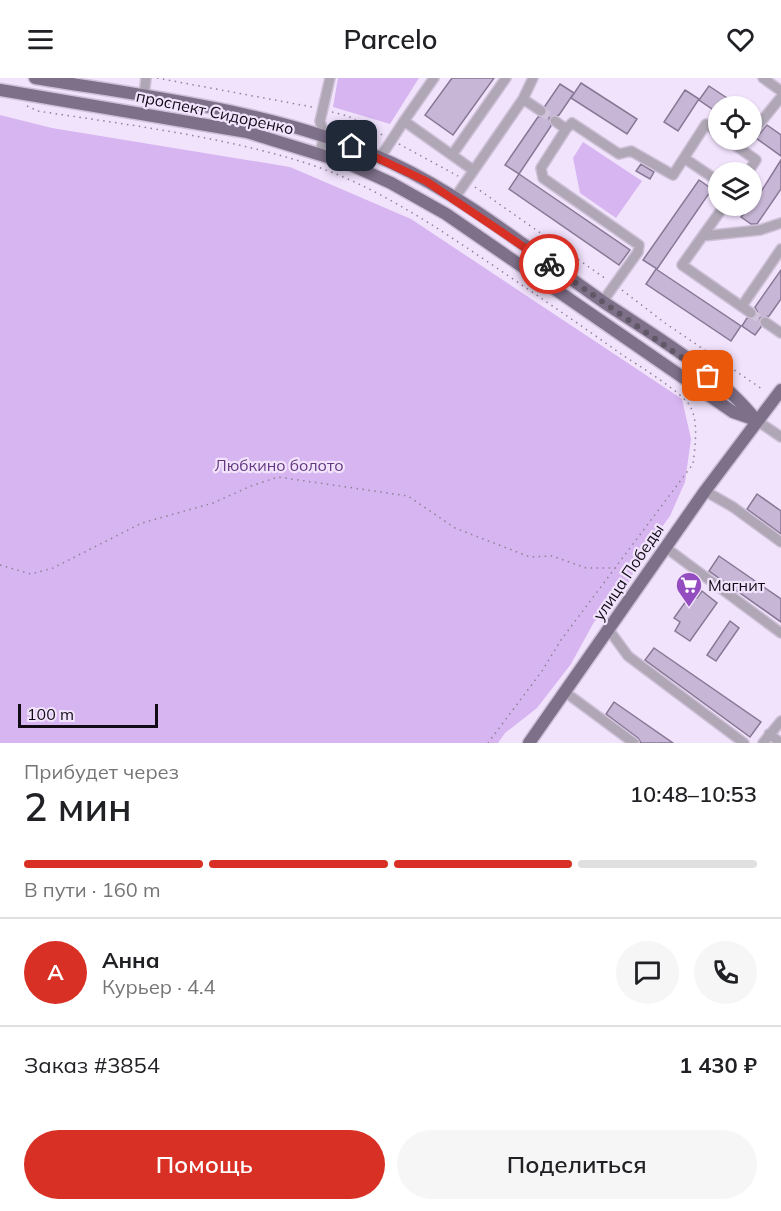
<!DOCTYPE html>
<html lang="ru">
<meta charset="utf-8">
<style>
:root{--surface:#fff;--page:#f6f6f6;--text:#202124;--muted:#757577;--line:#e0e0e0;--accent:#d93025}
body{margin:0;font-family:Mulish,sans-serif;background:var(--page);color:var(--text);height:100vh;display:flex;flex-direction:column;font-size:22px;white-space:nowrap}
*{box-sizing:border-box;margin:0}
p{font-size:20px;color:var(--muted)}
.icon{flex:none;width:33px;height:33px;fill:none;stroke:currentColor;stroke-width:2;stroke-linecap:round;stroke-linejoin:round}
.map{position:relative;height:665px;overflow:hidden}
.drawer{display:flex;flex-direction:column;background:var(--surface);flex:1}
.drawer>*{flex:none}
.controls{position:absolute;left:708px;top:18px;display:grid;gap:12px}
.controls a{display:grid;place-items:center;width:54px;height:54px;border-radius:50%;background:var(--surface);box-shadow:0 2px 4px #0004;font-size:30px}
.scale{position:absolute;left:18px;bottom:15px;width:140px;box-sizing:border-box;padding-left:6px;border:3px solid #120b16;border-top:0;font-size:16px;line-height:21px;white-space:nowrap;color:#120b16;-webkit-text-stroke:4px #f2e3fd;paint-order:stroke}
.pin{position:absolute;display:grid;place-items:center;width:51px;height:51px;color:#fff;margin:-26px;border-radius:12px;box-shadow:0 3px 9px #0006}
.courier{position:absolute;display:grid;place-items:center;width:60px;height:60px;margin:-30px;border:4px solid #d93025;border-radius:50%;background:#fff;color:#222;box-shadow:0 2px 8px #0007}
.headline em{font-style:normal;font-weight:600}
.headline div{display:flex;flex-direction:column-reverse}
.headline{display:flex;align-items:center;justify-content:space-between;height:102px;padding:0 24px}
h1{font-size:39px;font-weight:600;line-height:45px}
.bar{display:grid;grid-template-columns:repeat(4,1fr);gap:9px 6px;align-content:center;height:72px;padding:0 24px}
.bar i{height:8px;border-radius:4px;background:var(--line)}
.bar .on{background:var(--accent)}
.bar p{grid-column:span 4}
.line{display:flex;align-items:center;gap:15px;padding:0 24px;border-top:2px solid var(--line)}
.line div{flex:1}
.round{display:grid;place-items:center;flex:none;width:63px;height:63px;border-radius:32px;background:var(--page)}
.cta{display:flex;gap:12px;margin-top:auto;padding:12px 24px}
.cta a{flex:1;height:69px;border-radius:36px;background:var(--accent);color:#fff;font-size:24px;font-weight:600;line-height:69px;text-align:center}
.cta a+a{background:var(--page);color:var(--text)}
header{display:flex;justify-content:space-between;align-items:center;height:78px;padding:0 24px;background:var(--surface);font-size:27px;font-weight:600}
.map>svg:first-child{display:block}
.green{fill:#d7b5f0}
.building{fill:#c7b6d5;stroke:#887795;stroke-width:1.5}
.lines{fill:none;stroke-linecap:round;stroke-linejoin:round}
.minor-tunnel{stroke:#d0c3da;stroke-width:9;stroke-dasharray:9 4.5;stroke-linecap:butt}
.minor-casing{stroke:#cec0d8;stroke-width:12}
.major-casing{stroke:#cec0d8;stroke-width:15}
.path{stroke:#8d8295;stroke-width:1.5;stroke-dasharray:1.5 4.5;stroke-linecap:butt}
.minor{stroke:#afa7b5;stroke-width:9}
.major{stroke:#7e7089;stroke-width:12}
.done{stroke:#605767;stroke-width:6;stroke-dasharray:0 10.8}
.route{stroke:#d93025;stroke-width:8}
.labels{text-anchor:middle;stroke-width:4.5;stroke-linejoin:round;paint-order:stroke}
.street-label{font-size:16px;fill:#120b16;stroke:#f2e3fd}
.park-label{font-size:16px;fill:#643880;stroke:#f2e3fd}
.poi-label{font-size:16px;fill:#120b16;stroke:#f2e3fd;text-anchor:start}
</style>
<header><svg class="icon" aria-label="menu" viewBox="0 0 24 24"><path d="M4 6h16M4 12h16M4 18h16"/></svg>Parcelo<svg class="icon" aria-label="heart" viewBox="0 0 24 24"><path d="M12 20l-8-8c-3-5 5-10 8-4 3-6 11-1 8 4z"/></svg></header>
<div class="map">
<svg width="781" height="665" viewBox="0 0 781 665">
<rect width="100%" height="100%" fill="#f2e3fd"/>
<path class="green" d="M 338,0 L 419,0 L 390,46 L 333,29 Z
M 0,37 L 52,50 L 290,89 L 411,141 L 682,321 L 691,361 L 685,404 L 670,438 L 645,472 L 621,519 L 594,544 L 571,586 L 537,630 L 505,655 L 498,665 L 0,665 Z
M 583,64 L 642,103 L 616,140 L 580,115 L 573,80 Z"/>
<path class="building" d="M 452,0 L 494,0 L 453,57 L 425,37 Z
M 581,5 L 637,41 L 627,56 L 571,20 Z
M 560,6 L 574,15 L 559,37 L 549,40 L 551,48 L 519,96 L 505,87 L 538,39 L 546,37 L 545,28 Z
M 709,8 L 739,28 L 718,28 L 718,35 L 699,22 Z
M 685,12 L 699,21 L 678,53 L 664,44 Z
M 767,47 L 781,57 L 781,78 L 756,60 Z
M 781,82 L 781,111 L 757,146 L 751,146 L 741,139 L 752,128 Z
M 641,86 L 654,94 L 650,101 L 636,93 Z
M 519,96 L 630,172 L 619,187 L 509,111 Z
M 699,102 L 712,111 L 657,191 L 643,182 Z
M 656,191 L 741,248 L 731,263 L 646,206 Z
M 781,192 L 781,221 L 769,238 L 760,240 L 761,249 L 755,257 L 742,248 L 747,240 L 756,239 L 758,235 L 755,229 Z
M 757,416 L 781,433 L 781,456 L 747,431 Z
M 719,478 L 781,521 L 781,544 L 709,493 Z
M 702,513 L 717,525 L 690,563 L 675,553 L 680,544 L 674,540 L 691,516 L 697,520 Z
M 730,543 L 739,550 L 716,583 L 707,577 Z
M 654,570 L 761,644 L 750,659 L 645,582 Z
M 614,624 L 673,665 L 641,665 L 638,660 L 606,636 Z"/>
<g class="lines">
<path class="minor-tunnel" d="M 541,33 L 555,43
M 751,235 L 765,244"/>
<g class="minor-casing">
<path id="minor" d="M 763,0 L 781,13
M 144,18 L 146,0
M 523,21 L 541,33
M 404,43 L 434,0
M 555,43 L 566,51 L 572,45 L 619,76 L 631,73 L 673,97 L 706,46 L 718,55
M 566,51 L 541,90 L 543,100 L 639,167 L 638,174 L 603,223
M 752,55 L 781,19
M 728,62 L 756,82 L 748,94
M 320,75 L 324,58 L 320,43 L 330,0
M 452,77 L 506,0
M 380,80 L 404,43 L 473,92
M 684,80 L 718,103
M 454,121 L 523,21 L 533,0
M 724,128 L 682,187 L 751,235
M 703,158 L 760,152 L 781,145
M 742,228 L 781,171
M 765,244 L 781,255
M 756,342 L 781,359
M 705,413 L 733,429 L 781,464
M 665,469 L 781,555
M 609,552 L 628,578 L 744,665
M 565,614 L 634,665
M 769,656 L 781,665
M 763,665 L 781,643"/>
</g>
<g class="major-casing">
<path id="major" d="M 35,0 C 156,20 280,33 392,85 C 467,120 537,178 605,225 C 653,257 720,296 755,341
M 0,12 L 247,54 L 347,85 L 391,105 L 446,136 L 733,334 L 756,342
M 529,665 L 705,413 L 781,312"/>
</g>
<path class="path" d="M 157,0 L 312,29
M 27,28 L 38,33 C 128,47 222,58 309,86 C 376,108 433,147 491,186 C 535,216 578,245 621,276 C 636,286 682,314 690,328 C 699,344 695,369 693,386 L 561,562 L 542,593 L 488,665
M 332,34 L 348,38 L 384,58
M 399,66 L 458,98
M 475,109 L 606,201
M 622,212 L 665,245 L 762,311
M 0,487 L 31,496 L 53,490 L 142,445 L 213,425 L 251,408 L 278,399 L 408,418 L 455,450 L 530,479 L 552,478 L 586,490 L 617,490"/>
<use href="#minor" class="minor"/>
<use href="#major" class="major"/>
</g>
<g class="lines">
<path class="done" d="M 549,186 L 708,298"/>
<path class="route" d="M 352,68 L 426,103 L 549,186"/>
</g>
<defs>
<g id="supermarket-pin" transform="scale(1.35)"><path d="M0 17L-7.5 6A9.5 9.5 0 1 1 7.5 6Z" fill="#944dc1" stroke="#f2e3fd"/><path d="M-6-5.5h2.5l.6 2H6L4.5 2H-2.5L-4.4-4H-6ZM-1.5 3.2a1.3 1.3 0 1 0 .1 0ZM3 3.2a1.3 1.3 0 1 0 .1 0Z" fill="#fff"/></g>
</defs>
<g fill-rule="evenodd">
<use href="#supermarket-pin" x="689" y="507"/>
</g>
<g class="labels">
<g class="street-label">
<text transform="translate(215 34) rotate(12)" y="6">проспект Сидоренко</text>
<text transform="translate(628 494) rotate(-56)" y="6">улица Победы</text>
</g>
<g class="park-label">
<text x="279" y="393">Любкино болото</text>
</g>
<g class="poi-label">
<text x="708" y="513">Магнит</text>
</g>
</g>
</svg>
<div class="controls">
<a><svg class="icon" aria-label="locate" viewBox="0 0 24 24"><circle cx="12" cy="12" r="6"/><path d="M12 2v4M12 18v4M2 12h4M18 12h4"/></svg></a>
<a><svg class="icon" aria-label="layers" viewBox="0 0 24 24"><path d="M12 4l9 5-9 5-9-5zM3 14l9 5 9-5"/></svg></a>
</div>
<div class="scale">100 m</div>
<div class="pin" style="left:708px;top:298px;background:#ea580c"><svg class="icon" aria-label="bag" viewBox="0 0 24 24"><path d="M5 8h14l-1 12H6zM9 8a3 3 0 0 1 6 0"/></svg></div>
<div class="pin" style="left:352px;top:68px;background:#1f2937"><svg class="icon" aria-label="home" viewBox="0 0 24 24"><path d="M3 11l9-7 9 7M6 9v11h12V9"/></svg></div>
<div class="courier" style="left:549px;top:186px"><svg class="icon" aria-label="bike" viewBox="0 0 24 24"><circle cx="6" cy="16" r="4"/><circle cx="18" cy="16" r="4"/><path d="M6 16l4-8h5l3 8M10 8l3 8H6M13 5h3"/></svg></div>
</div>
<section class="drawer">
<div class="headline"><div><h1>2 мин</h1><p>Прибудет через</p></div><em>10:48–10:53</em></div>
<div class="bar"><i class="on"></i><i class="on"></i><i class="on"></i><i></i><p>В пути · 160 m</p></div>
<div class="line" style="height:108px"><b class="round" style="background:var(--accent);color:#fff">А</b><div><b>Анна</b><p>Курьер · 4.4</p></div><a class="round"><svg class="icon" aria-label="chat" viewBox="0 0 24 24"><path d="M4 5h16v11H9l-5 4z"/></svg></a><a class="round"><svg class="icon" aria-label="phone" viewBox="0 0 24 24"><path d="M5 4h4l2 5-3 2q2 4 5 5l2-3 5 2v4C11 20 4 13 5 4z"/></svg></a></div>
<div class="line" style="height:78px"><div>Заказ #3854</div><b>1 430 ₽</b></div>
<div class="cta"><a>Помощь</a><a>Поделиться</a></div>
</section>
